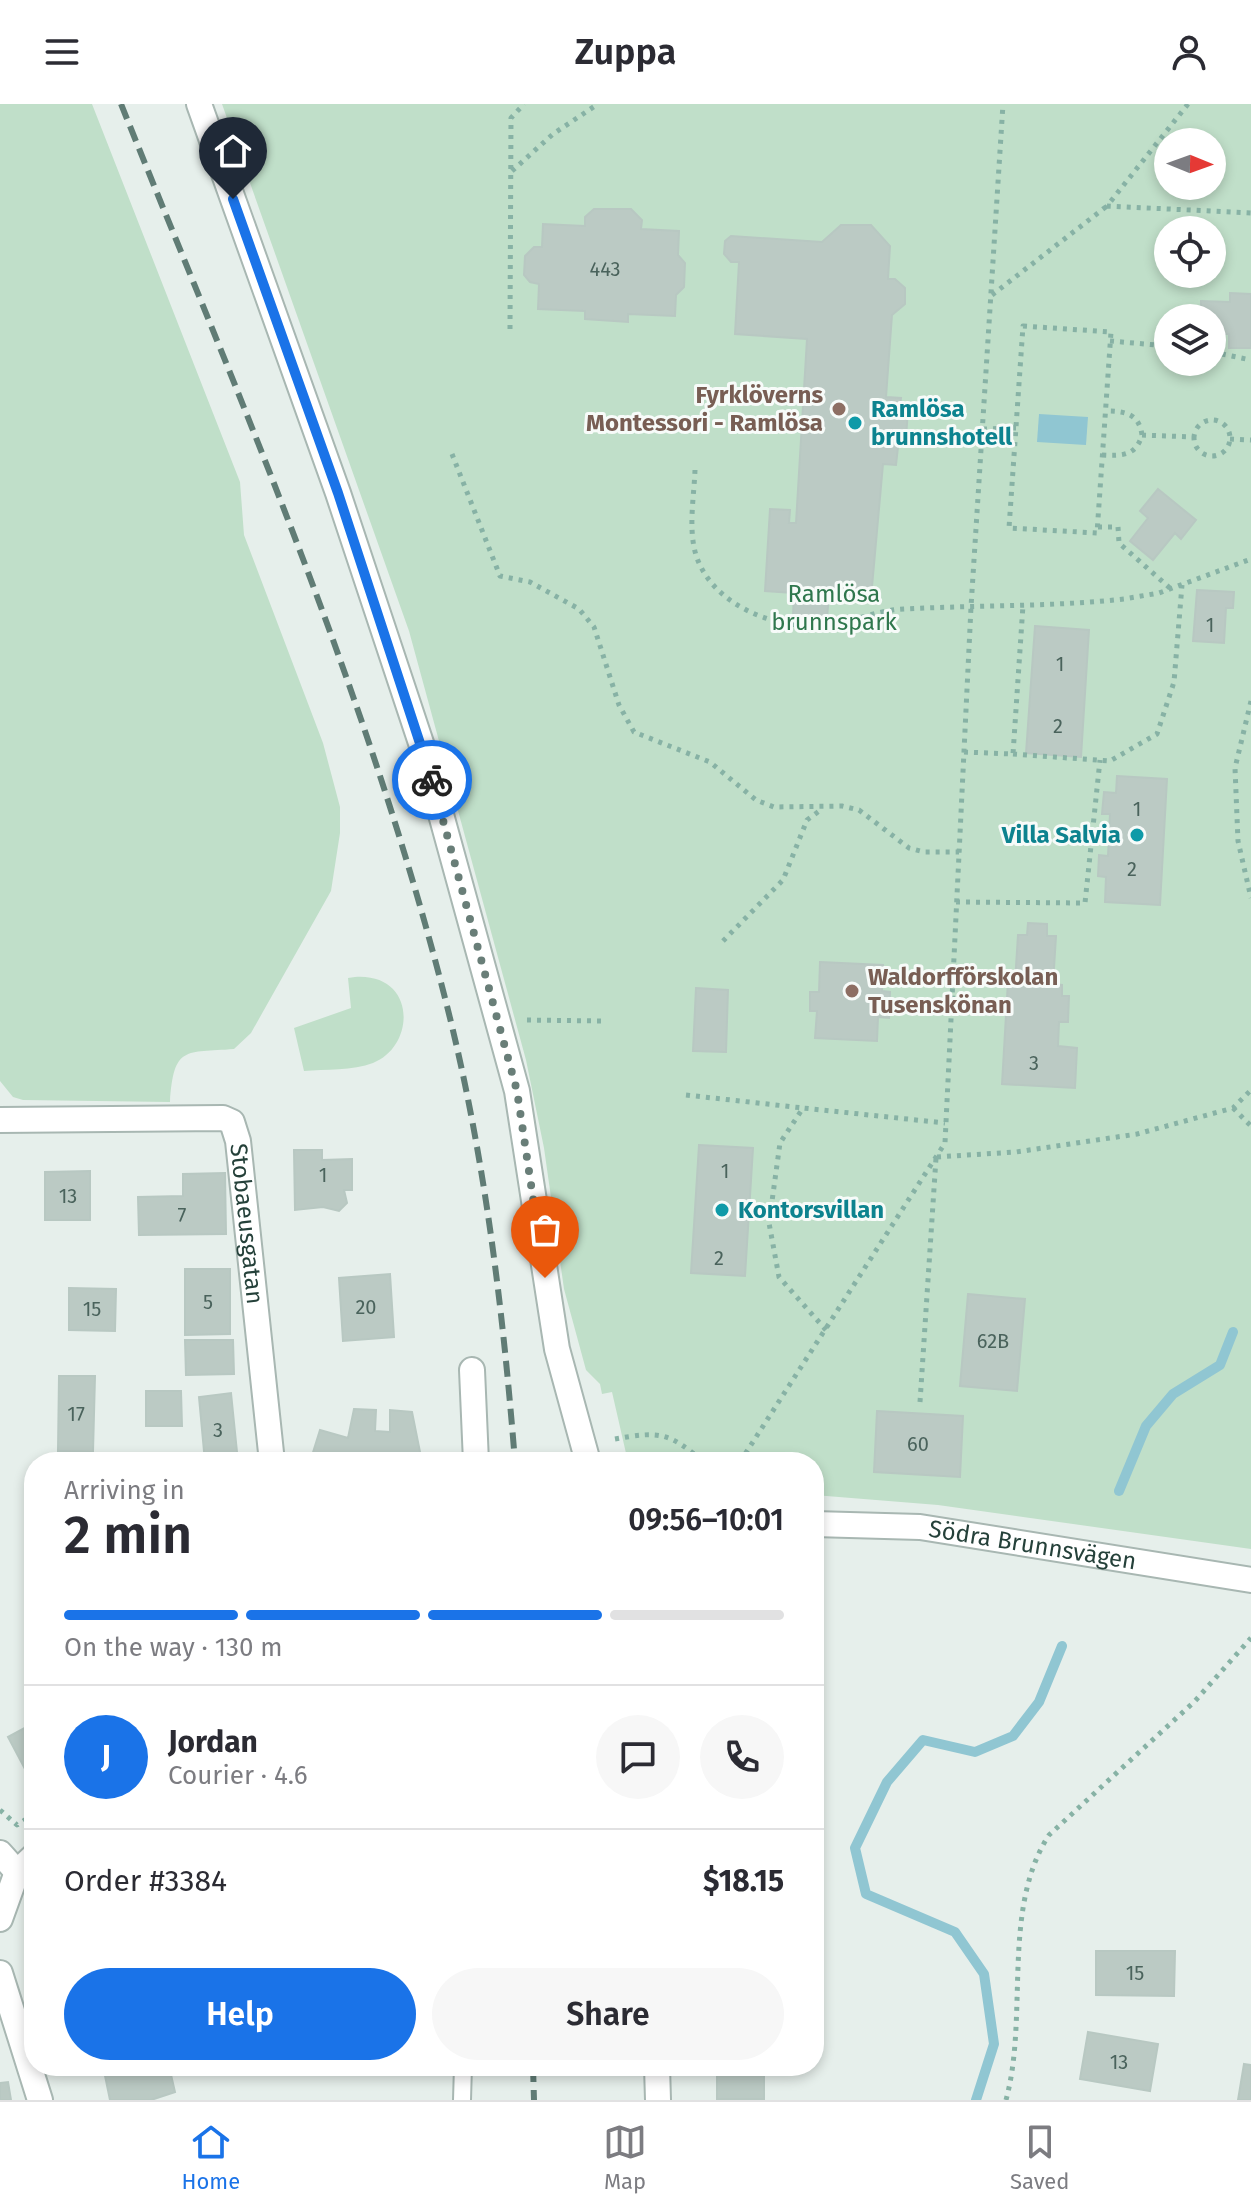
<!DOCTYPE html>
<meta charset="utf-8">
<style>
:root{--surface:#fff;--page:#f7f7f7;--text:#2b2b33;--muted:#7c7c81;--line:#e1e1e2;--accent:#1a73e8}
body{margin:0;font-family:"Fira Sans",sans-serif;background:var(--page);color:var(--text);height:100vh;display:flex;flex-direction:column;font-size:30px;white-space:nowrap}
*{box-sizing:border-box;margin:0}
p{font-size:26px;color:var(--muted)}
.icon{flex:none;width:44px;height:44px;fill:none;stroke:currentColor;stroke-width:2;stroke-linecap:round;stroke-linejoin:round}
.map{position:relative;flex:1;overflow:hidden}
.sheet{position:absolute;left:24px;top:1348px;width:800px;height:624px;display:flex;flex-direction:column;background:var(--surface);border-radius:32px;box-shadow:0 4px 12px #0003}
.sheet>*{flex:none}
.needle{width:52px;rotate:91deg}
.controls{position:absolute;left:1154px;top:24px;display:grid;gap:16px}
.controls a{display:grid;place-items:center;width:72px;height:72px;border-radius:50%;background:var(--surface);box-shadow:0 4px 12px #0003;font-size:40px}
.pin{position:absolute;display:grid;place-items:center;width:68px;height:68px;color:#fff;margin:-82px -34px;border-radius:50% 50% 50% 0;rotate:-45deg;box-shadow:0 0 8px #0007}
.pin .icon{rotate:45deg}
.courier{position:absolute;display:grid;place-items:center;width:80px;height:80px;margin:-40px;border:6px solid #1a73e8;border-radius:50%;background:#fff;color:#222;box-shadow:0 2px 10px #0007}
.headline em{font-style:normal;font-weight:600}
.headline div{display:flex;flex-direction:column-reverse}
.headline{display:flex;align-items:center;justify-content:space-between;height:136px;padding:0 40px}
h1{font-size:52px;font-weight:600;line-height:60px}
.bar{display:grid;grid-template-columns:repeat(4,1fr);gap:12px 8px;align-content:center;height:96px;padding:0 40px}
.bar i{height:10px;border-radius:6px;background:var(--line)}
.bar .selected{background:var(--accent)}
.bar p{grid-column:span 4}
.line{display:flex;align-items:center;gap:20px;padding:0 40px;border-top:2px solid var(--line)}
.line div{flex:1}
.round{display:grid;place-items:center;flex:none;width:84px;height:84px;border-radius:42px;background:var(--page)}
.action{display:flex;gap:16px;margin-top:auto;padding:16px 40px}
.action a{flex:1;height:92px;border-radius:48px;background:var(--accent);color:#fff;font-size:32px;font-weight:600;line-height:92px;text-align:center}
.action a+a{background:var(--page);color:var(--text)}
header{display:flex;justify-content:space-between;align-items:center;height:104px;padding:0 40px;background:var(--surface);font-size:36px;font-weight:600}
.dock{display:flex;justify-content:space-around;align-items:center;height:112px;border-top:2px solid var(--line);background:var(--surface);font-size:22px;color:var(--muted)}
.dock a{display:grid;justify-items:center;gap:4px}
.dock .selected{color:var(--accent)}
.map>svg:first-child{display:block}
.green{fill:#c0dfc9;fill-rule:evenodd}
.water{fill:#90c6d2}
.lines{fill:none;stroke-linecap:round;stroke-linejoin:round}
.stream{stroke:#90c6d2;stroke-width:10}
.building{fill:#bbcac4;stroke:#b8c8c2;stroke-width:2}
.service-casing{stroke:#a8b7b2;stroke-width:20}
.minor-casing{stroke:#a8b7b2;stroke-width:28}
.tertiary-casing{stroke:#a8b7b2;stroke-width:28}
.path{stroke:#87b2a5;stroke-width:5;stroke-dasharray:4 6;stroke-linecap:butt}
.service{stroke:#fff;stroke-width:16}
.minor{stroke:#fff;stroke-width:24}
.tertiary{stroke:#fff;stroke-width:24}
.rail{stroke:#607c75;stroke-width:6;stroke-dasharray:16 8;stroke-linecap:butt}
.done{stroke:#697e78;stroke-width:8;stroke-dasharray:0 14.4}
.route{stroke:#1a73e8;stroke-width:10}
.education-dot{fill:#8d6e63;stroke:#f7fbf9;stroke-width:3}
.culture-dot{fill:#0f9aa8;stroke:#f7fbf9;stroke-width:3}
.labels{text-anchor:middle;stroke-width:6;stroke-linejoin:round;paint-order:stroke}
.number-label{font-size:20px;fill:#4a635c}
.education-label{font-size:24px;font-weight:bold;fill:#785e54;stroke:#f7fbf9;text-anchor:end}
.culture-label{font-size:24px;font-weight:bold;fill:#0d838f;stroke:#f7fbf9;text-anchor:start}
.park-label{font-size:24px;fill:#2f774d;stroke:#f7fbf9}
.street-label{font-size:24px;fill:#25413a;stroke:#f7fbf9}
</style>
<header><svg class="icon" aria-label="menu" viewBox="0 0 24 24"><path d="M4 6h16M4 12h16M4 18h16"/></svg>Zuppa<svg class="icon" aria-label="person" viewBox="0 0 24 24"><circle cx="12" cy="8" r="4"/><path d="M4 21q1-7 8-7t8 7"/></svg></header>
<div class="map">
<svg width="1251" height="1996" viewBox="0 0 1251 1996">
<rect width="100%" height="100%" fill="#e6efeb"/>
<path class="green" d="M 0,0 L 92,0 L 240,378 L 244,431 L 323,639 L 340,703 L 340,729 L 331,787 L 251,929 L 234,945 C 185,949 174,941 170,998 L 23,996 L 13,993 L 0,977 Z
M 222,0 L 1251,0 L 1251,1445 L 938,1401 L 814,1391 L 814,1358 L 628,1358 L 612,1288 L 602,1290 L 600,1280 L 586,1266 L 564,1185 L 544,1044 L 526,956 L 409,527 ZM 1168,38 L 1212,38 L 1212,82 L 1168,82 ZM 1168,126 L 1212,126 L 1212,170 L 1168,170 ZM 1168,214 L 1212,214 L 1212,258 L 1168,258 Z
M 355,873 C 417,869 416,942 373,959 C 353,967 325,965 304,967 L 294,924 L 351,904 L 348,874 Z"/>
<path class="water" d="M 1039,310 L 1088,313 L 1086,341 L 1037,338 Z"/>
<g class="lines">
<path class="stream" d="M 1119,1387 L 1146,1322 L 1173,1290 L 1220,1261 L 1233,1228
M 976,1996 L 994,1940 L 984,1870 L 955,1828 L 866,1790 L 855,1744 L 887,1678 L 923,1636 L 975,1648 L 1013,1632 L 1039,1598 L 1062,1542"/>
</g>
<path class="building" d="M 594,105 L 631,105 L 642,116 L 641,125 L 679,127 L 678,151 L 685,159 L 684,183 L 676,191 L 675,212 L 628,210 L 628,218 L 585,215 L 585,207 L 538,205 L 539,180 L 530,178 L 524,171 L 525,152 L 534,143 L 542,143 L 543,120 L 585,122 L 585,113 Z
M 841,121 L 871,121 L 890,142 L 888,175 L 895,175 L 905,184 L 905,200 L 892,211 L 886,293 L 901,294 L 900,303 L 908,304 L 906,335 L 899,334 L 896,361 L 883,360 L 871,494 L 829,491 L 827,514 L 793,512 L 794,489 L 765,487 L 770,405 L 790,406 L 789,419 L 796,419 L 807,235 L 735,230 L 739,158 L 731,158 L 724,150 L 725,137 L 731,132 L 822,138 Z
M 1230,189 L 1251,190 L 1251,244 L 1229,244 L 1229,230 L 1212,230 L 1212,214 L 1201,214 L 1201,197 L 1230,198 Z
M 1158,385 L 1196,416 L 1181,435 L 1175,429 L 1153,456 L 1130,437 L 1148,414 L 1140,407 Z
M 1197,486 L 1234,488 L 1233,504 L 1226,504 L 1224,539 L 1193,537 Z
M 1035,522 L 1089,526 L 1081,653 L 1026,649 Z
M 1117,672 L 1167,675 L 1160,801 L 1105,798 L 1106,773 L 1098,772 L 1099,751 L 1108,752 L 1110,710 L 1102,710 L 1104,688 L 1116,689 Z
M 1028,819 L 1047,820 L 1047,832 L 1056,832 L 1053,880 L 1062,881 L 1062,892 L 1069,892 L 1068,918 L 1059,918 L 1058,942 L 1077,944 L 1075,984 L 1002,980 L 1008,877 L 1015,878 L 1018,831 L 1027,831 Z
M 820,858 L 883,861 L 882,887 L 890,888 L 889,914 L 878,913 L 877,937 L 815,934 L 817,907 L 810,907 L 810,888 L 819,888 Z
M 696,884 L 728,886 L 726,948 L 693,947 Z
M 699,1041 L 753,1044 L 745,1172 L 691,1169 Z
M 294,1046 L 322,1046 L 322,1056 L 352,1055 L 352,1086 L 344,1086 L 347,1099 L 339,1107 L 323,1103 L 295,1106 Z
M 90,1067 L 90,1116 L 45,1116 L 45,1068 Z
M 225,1069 L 226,1130 L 139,1131 L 138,1093 L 183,1092 L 183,1070 Z
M 185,1165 L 230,1165 L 230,1230 L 185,1231 Z
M 390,1170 L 394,1233 L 343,1237 L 339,1174 Z
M 69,1184 L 116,1185 L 115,1227 L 69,1226 Z
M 968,1190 L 1025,1195 L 1017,1287 L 960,1282 Z
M 185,1236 L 233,1236 L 234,1270 L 186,1271 Z
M 59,1272 L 95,1272 L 93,1348 L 58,1347 Z
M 146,1287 L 181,1287 L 182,1322 L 146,1322 Z
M 231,1289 L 238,1358 L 205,1358 L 199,1293 Z
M 354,1305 L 376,1306 L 375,1327 L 390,1328 L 390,1306 L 412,1308 L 422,1358 L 310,1358 L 320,1326 L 348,1334 Z
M 877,1307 L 963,1312 L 960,1373 L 874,1368 Z
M 814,1498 L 818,1499 L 816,1549 L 814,1548 Z
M 814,1567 L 822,1567 L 822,1615 L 814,1614 Z
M 34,1619 L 34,1682 L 8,1633 Z
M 1096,1847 L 1175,1847 L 1174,1892 L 1096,1891 Z
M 1088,1928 L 1158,1940 L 1150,1987 L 1080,1975 Z
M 1244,1960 L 1251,1961 L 1251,1996 L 1238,1996 Z
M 103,1962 L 169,1962 L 175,1988 L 151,1996 L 110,1996 Z
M 717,1962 L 764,1962 L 764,1995 L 717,1995 Z
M 8,1978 L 11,1996 L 0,1996 L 0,1979 Z"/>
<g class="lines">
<g class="service-casing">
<path id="service" d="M 462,1996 L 463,1962"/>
</g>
<g class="minor-casing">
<g id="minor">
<path id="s1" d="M 0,1016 L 223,1014 L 232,1018 L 238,1037 L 272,1358"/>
<path d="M 472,1266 L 476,1358"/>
<path d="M 0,1749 L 17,1768"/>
<path d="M 657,1962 L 658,1996"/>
</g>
</g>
<g class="tertiary-casing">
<g id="tertiary">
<path d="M 199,0 L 338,389 L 423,645 L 517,987 L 557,1245 L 588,1358"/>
<path id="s2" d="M 814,1420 L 920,1423 L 1251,1476"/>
<path d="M 0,1815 L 17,1768 L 34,1752"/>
<path d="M 0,1869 L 40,1996"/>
</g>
</g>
<path class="path" d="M 1188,0 L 1107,102 L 1251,109
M 512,67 L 553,30 L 598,0
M 992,191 L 1107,102
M 1023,222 L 1111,228 L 1097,429 L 1009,424 Z
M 510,225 L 511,14 L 524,0
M 1110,237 L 1168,242
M 1212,248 L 1251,256
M1194 334a18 18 0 1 1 36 0a18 18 0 1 1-36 0Z
M 983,325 L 1016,324
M 1142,331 L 1195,333
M 1230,335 L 1251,336
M 452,350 L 500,472 L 530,478 L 579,505 L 594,523 L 619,601 L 634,628 L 710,658 L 756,696 L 774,703 L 842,702 L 859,706 L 909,744 L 924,748 L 959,748
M 1102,351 C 1122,352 1136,352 1142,331 C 1139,309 1124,307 1105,307
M 695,366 C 694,393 688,425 696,451 C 712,502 778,527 827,521 C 853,518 877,506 904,505 C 978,501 1051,503 1124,495 L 1159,489 L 1251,455
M 1098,423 L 1118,423 L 1119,439 L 1171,485
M 1251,597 L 1235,664 L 1238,737 L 1251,794
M 964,648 L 1013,650 L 1023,501
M 1013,650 L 1110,657 L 1157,630 L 1174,578 L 1182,481
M 956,798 L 1085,799 L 1100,656
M 723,837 L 783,776 L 807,716 L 822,705
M 951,894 L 997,898
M 527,916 L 604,917
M 686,991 L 803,1004
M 1233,1004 L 1251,1022
M 937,1053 L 1016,1048 L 1137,1030 L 1233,1004 L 1251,986
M 826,1226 L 779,1173 L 769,1119 L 780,1039 L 803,1004 L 945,1019
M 920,1298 L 936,1054
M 615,1335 C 660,1327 668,1328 704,1358
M 740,1358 L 945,1039 L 971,503 L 1003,0
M 0,1706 L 17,1721 L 34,1710
M 1006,1996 C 1029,1912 1001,1805 1049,1731 L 1195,1597 L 1251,1534"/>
<use href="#service" class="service"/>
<use href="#minor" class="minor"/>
<use href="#tertiary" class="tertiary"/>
<path class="rail" d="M 121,0 C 241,298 370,594 448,906 C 485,1054 503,1207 515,1358
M 533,1962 L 534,1996"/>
</g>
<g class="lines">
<path class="done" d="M 432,676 L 517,987 L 545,1174"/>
<path class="route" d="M 233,95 L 338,389 L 432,676"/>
</g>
<g class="education-dot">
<circle cx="839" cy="305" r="8"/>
<circle cx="852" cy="887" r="8"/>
</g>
<g class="culture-dot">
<circle cx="855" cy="319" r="8"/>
<circle cx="1137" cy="731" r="8"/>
<circle cx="722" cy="1106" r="8"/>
</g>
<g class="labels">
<g class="number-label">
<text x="605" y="172">443</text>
<text x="1210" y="528">1</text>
<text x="1060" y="567">1</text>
<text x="1058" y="629">2</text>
<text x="1137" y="712">1</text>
<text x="1132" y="772">2</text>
<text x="1034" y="966">3</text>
<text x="725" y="1074">1</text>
<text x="323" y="1078">1</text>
<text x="68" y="1099">13</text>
<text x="182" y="1118">7</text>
<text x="719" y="1161">2</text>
<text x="208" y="1205">5</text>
<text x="366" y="1210">20</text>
<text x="92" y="1212">15</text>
<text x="993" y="1244">62B</text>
<text x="76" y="1317">17</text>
<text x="218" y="1333">3</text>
<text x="918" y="1347">60</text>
<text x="1135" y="1876">15</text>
<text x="1119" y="1965">13</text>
</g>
<g class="education-label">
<text x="823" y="299">Fyrklöverns<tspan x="823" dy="28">Montessori - Ramlösa</tspan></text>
<text x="868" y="881" text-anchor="start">Waldorfförskolan<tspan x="868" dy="28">Tusenskönan</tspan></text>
</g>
<g class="culture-label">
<text x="871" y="313">Ramlösa<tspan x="871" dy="28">brunnshotell</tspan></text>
<text x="1121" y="739" text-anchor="end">Villa Salvia</text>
<text x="738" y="1114">Kontorsvillan</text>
</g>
<g class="park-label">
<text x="834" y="498">Ramlösa<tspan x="834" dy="28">brunnspark</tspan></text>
</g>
<g class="street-label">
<text dy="8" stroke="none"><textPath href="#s1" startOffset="336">Stobaeusgatan</textPath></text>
<text dy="8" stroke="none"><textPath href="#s2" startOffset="220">Södra Brunnsvägen</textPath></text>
</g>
</g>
</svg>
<div class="controls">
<a><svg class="needle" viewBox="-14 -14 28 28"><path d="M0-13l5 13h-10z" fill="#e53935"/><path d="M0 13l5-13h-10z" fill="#7c7c81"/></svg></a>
<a><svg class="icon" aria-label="locate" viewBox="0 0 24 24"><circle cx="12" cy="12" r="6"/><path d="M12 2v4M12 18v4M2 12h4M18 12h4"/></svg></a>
<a><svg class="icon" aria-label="layers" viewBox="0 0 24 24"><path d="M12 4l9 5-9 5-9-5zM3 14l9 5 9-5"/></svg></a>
</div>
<div class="pin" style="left:545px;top:1174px;background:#ea580c"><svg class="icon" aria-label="bag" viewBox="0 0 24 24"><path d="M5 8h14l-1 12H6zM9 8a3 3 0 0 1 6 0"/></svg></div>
<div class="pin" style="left:233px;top:95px;background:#1f2937"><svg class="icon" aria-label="home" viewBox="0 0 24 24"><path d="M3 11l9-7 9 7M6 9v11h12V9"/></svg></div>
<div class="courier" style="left:432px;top:676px"><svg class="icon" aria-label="bike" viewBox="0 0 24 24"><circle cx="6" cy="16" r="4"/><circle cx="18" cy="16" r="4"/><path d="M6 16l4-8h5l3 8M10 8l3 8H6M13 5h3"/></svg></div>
<section class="sheet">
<div class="headline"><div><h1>2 min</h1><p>Arriving in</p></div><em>09:56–10:01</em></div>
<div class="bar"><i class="selected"></i><i class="selected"></i><i class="selected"></i><i></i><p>On the way · 130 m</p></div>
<div class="line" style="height:144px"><b class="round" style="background:var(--accent);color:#fff">J</b><div><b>Jordan</b><p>Courier · 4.6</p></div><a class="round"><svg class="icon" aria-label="chat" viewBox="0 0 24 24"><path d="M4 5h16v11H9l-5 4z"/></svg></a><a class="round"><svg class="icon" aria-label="phone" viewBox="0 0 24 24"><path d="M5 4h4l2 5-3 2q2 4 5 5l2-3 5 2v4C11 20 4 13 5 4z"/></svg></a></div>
<div class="line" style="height:104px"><div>Order #3384</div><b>$18.15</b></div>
<div class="action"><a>Help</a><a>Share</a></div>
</section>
</div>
<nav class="dock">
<a class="selected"><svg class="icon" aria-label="home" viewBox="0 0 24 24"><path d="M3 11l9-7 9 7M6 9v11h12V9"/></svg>Home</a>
<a><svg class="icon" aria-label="map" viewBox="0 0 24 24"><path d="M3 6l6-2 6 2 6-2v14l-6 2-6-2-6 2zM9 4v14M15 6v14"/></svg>Map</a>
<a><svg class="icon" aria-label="saved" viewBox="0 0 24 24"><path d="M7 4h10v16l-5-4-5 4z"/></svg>Saved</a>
</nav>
